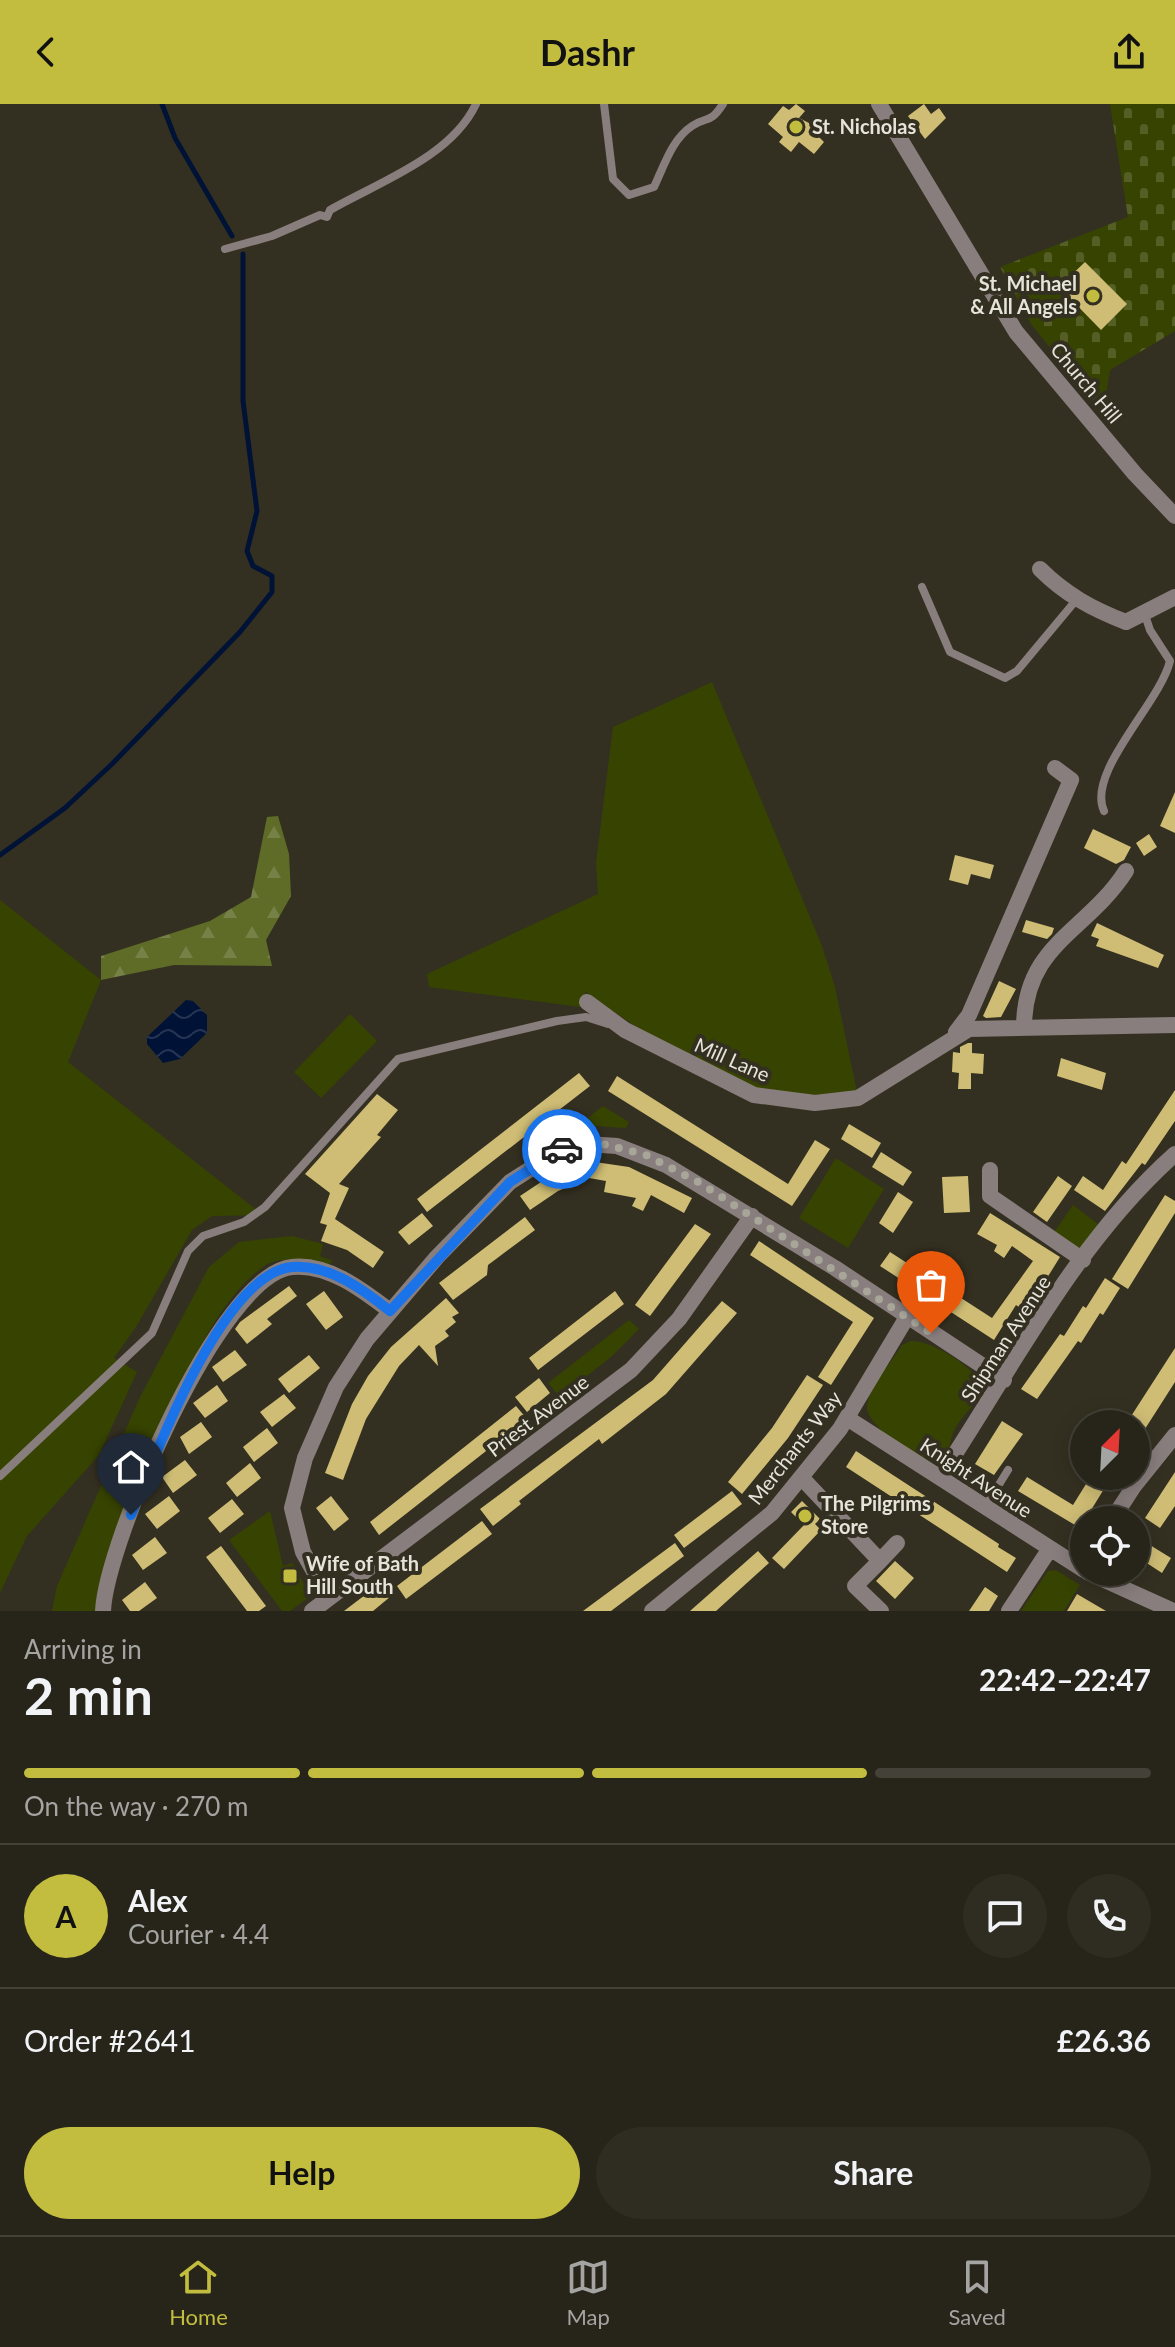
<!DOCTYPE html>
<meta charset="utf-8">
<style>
:root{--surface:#272419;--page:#2f2c22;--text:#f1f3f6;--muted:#a4a4a2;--line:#434138;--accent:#c2bd3f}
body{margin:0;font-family:Lato,sans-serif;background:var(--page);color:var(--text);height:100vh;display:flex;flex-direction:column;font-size:30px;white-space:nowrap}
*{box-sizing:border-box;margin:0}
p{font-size:26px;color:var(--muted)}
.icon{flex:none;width:44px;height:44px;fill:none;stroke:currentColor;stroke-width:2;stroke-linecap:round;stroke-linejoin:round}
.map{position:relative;height:1507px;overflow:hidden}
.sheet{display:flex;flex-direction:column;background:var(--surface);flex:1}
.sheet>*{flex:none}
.needle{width:52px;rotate:24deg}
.fabs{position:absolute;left:1070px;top:1306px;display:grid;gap:16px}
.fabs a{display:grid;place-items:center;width:80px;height:80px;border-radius:50%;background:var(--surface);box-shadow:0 4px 20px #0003,0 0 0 2px var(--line);font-size:40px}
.pin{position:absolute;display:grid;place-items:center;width:68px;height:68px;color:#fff;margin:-82px -34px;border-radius:50% 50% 50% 0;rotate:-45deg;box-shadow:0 0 8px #0007}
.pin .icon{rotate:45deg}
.courier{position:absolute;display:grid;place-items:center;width:80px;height:80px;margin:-40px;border:6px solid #1a73e8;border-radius:50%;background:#fff;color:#222;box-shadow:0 2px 10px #0007}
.overview em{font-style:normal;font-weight:700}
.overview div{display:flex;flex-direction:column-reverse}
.overview{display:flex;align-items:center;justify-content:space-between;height:136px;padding:0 24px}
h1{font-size:52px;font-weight:700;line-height:60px}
.bar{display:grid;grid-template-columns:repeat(4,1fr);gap:12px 8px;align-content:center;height:96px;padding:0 24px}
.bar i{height:10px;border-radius:6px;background:var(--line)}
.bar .selected{background:var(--accent)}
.bar p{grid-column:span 4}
.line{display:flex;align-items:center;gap:20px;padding:0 24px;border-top:2px solid var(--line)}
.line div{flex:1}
.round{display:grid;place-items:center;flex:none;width:84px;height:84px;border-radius:42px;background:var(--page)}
.button{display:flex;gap:16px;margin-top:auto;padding:16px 24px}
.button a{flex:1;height:92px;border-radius:48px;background:var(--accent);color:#111;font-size:32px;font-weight:700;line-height:92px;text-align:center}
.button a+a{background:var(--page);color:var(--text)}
header{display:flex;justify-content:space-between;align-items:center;height:104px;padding:0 24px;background:var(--accent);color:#111;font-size:36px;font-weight:700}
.tabs{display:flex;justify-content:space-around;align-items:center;height:112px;border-top:2px solid var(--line);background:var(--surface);font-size:22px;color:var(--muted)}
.tabs a{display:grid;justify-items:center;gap:4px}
.tabs .selected{color:var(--accent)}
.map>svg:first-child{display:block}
.grass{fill:#374300}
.forest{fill:url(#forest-firs)}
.cemetery{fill:url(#cemetery-stones)}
.water{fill:url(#water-waves)}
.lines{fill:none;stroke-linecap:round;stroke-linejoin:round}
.stream{stroke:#001235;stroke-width:5}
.building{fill:#cfbd75}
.service{stroke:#887e7d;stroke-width:8}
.minor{stroke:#887e7d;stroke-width:16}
.done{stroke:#a8a599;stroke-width:8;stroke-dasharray:0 14.4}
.route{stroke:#1a73e8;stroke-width:10}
.poi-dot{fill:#c2bd3f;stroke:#343021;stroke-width:3}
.labels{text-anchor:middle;stroke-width:8;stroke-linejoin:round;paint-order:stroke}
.poi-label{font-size:20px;font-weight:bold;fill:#e6e4da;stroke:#343021;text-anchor:start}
.street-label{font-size:20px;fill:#e6e4da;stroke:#343021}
</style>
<header><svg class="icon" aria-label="back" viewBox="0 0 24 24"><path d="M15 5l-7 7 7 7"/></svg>Dashr<svg class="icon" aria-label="share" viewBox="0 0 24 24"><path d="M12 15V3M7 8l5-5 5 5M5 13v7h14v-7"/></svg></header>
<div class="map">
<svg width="1175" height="1507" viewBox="0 0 1175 1507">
<defs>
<pattern id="forest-firs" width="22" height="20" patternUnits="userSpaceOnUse" patternTransform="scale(2)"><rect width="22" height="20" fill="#5e6c28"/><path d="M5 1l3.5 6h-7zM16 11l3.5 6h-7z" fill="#758147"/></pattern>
<pattern id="cemetery-stones" width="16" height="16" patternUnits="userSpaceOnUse" patternTransform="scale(2)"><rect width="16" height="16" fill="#374300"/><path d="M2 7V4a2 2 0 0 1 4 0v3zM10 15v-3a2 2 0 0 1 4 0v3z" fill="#545e25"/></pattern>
<pattern id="water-waves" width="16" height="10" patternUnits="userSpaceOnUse" patternTransform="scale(2)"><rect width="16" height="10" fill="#001235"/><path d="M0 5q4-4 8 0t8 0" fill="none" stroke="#253452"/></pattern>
</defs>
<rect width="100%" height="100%" fill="#343021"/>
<path class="grass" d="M 712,578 L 822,842 L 835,883 L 857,988 C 843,991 828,996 814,995 C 734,991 648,933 585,887 L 588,904 L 429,883 L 427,870 L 598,790 L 596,759 L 613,623 Z
M 0,796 L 101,876 L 68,958 L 263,1111 L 212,1112 L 192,1126 L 136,1223 L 114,1254 L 137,1268 L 99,1351 L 27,1432 L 0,1489 Z
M 350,910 L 377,937 L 321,994 L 294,968 Z
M 603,1002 L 629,1018 L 626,1024 L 579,1021 Z
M 836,1054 L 884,1085 L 848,1144 L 799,1114 Z
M 1073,1101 L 1102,1123 L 1080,1151 L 1052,1131 Z
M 292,1132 L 323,1140 L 320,1152 L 333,1157 L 329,1161 C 310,1159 280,1150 263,1163 C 185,1219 131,1415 97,1507 L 52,1507 L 57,1482 L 140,1293 L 209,1163 L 239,1138 Z
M 629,1216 L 639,1225 L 611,1253 L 560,1293 L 548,1279 Z
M 911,1237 C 933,1236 974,1264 985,1283 L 982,1297 L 978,1296 C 962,1314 951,1323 949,1349 C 942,1354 935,1358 926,1356 C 910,1352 865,1319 867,1302 C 869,1282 892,1258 902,1241 Z
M 270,1407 L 283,1462 L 292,1459 L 309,1488 L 308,1494 L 290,1507 L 282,1507 L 229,1436 Z
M 1056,1466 L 1080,1481 L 1064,1507 L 1021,1507 L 1048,1467 Z"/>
<path class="forest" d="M 278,712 L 289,750 L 291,792 L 266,836 L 272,862 L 174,861 L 101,876 L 101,852 L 210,817 L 251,793 L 267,713 Z"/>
<path class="cemetery" d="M 1110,0 L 1175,0 L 1175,227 L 1110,266 L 1103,310 L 1031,220 L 1000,163 L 1128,113 Z"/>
<path class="water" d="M 186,896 L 193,897 L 207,911 L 207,929 L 180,955 L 163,959 L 147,940 L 147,933 Z"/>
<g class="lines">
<path class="stream" d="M 162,0 L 175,34 L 232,132
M 0,751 L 65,704 L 112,660 L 240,528 L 272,488 L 272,472 L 253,462 L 247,447 L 257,407 L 243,297 L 243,150"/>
</g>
<path class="building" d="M 796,0 L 805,7 L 799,14 L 823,26 L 818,32 L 824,38 L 814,50 L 799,38 L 791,48 L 779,38 L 783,33 L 768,20 L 783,2 L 789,6 Z
M 924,0 L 931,10 L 939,4 L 946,14 L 925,35 L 908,12 Z
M 1085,158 L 1127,200 L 1101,226 L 1059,183 Z
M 1175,688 L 1175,729 L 1160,722 Z
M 1093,725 L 1131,743 L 1124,756 L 1116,760 L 1084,744 Z
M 1149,730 L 1157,743 L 1144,752 L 1136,739 Z
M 955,751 L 994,761 L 990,775 L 971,770 L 968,781 L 949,776 Z
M 1026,816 L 1054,824 L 1052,830 L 1047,835 L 1022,828 Z
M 1097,819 L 1164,851 L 1158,864 L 1096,842 L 1099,835 L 1091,832 Z
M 999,877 L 1016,885 L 1001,913 L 986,914 L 983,912 Z
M 968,939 L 972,939 L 972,949 L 984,950 L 983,970 L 971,969 L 971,985 L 958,985 L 959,969 L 952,968 L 953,948 L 960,949 L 960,943 Z
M 1061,954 L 1106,969 L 1102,986 L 1057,972 Z
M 579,969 L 590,982 L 427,1108 L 417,1095 Z
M 617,972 L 788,1080 L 815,1036 L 830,1045 L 792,1102 L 608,987 Z
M 1175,986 L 1175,1017 L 1145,1061 L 1142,1059 L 1105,1107 L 1074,1086 L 1083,1072 L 1103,1086 L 1122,1057 L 1126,1060 Z
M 377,990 L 398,1006 L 377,1031 L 381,1033 L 339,1080 L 349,1084 L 335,1115 L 384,1148 L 373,1164 L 347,1146 L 321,1137 L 327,1121 L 320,1119 L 330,1089 L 305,1070 Z
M 849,1020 L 881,1039 L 872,1054 L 841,1035 Z
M 881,1048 L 912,1068 L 903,1082 L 872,1063 Z
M 588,1057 L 629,1063 L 692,1094 L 684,1109 L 651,1091 L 643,1107 L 632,1102 L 636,1094 L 604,1088 L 606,1077 L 589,1074 L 558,1087 L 530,1106 L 520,1092 L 550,1072 Z
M 968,1072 L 970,1108 L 944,1109 L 942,1073 Z
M 1058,1072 L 1072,1082 L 1047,1118 L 1033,1108 Z
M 898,1088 L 913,1098 L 893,1129 L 879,1119 Z
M 1165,1091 L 1175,1097 L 1175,1109 L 1128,1185 L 1112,1175 Z
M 422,1109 L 433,1122 L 409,1141 L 398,1128 Z
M 990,1109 L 1060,1153 L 1026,1208 L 1016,1201 L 994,1236 L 880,1162 L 890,1148 L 992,1214 L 1033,1157 L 1012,1142 L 1004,1154 L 994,1147 L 997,1141 L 977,1130 Z
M 525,1113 L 535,1126 L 488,1161 L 487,1171 L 453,1196 L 439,1179 Z
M 695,1120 L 711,1130 L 650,1212 L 635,1201 Z
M 759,1137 L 874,1214 L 831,1281 L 818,1273 L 853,1218 L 750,1151 Z
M 1105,1174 L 1120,1184 L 1103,1211 L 1100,1209 L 1081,1239 L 1078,1237 L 1037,1295 L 1021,1285 L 1060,1230 L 1064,1232 L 1083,1202 L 1086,1204 Z
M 289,1182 L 297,1192 L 267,1215 L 272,1220 L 247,1240 L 235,1225 L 240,1218 Z
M 324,1187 L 343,1213 L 326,1226 L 306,1200 Z
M 615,1187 L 624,1200 L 538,1266 L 529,1254 Z
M 446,1194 L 459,1209 L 452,1213 L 456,1218 L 445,1227 L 449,1232 L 435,1242 L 438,1262 L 419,1241 L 399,1262 L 366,1315 L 343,1376 L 325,1369 L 352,1300 L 368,1272 L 391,1243 Z
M 722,1197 L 737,1209 L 666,1290 L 602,1340 L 599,1335 L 519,1397 L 521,1400 L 493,1422 L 480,1405 L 653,1276 Z
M 1175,1244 L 1175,1278 L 1136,1339 L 1136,1320 L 1126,1320 Z
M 235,1246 L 247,1261 L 223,1278 L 212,1263 Z
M 309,1251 L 320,1264 L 289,1289 L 278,1275 Z
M 807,1271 L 823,1281 L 788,1334 L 742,1390 L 728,1378 L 772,1324 Z
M 539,1274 L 550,1289 L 527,1308 L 515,1293 Z
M 217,1281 L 228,1297 L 205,1314 L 193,1299 Z
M 284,1290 L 296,1304 L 272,1323 L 260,1308 Z
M 516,1302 L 527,1315 L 379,1431 L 370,1418 Z
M 1002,1317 L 1023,1330 L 994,1371 L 975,1360 Z
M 201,1318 L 212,1333 L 189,1350 L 180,1333 Z
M 267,1324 L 278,1339 L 254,1358 L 243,1343 Z
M 856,1347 L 999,1440 L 998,1443 L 1016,1454 L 1007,1468 L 846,1363 Z
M 185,1356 L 197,1371 L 173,1389 L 162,1373 Z
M 250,1359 L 261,1374 L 237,1393 L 226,1379 Z
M 1175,1368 L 1175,1402 L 1160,1424 L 1145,1414 Z
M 1091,1372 L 1112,1372 L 1080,1424 L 1018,1387 L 1027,1373 L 1073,1401 Z
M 732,1387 L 742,1400 L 684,1444 L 674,1431 Z
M 169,1392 L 180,1407 L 157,1425 L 145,1410 Z
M 331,1392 L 349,1415 L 334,1427 L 316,1404 Z
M 232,1395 L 244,1410 L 220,1429 L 208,1414 Z
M 802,1397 L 820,1415 L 815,1420 L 821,1426 L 784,1465 L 772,1454 L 804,1421 L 791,1408 Z
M 482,1417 L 492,1430 L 406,1495 L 397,1482 Z
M 155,1433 L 167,1449 L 143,1466 L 132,1451 Z
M 1145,1438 L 1171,1454 L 1162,1469 L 1136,1452 Z
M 675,1439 L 684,1452 L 611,1507 L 583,1507 Z
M 221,1442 L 266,1502 L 259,1507 L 247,1507 L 206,1453 Z
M 758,1447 L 769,1459 L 716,1507 L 690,1507 Z
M 895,1457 L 914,1474 L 895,1495 L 876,1477 Z
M 386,1475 L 396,1488 L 373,1507 L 344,1507 Z
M 145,1478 L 157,1494 L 139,1507 L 130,1507 L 122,1496 Z
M 985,1483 L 998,1492 L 989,1507 L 969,1507 Z
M 1077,1490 L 1106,1507 L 1067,1507 Z"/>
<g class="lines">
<path class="service" d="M 604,0 L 613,75 L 629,91 L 654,83 C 664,62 672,35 692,22 C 709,11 709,21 723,0
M 225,145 L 272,132 L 320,111 L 327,113 L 330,106 C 379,78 451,53 476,0
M 922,483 L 950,548 L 1005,574 L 1017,567 L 1077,495
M 1104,707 C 1086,668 1160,599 1170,557 L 1150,526 L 1145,511
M 0,1372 L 152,1229 L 188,1147 L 203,1132 L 244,1118 L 265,1103 L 398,955 L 557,917 L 586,913 L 608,920
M 985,1403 L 1008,1366"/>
<path class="minor" d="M 879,0 L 1016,228 L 1135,370 L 1175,412
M 1040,465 C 1065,490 1092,505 1126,518 L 1175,493
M 587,898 L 625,926 L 754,991 L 815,999 L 858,994 L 969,925 L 1175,921
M 1024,924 C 1024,840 1086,829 1126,767
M 956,928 L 969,911 L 1071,676 L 1055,664
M 990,1066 L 990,1092 L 1083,1156
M 847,1314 L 1084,1466
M 801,1373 L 880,1457 L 855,1482 L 881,1507
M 940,1373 C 1013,1263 1075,1139 1175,1050
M 1112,1416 L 1134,1382 L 1175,1331
M 880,1457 L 897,1439
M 1087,1468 L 1173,1507
M 329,1494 L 303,1448 L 292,1404 L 305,1354 L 336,1283 L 367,1235 L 437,1153 L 510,1078 L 560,1046 L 587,1040 L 617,1042 L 666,1061 L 835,1164 L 1004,1276
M 103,1507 C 106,1440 219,1170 292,1163 C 328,1159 364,1187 390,1207
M 312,1507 L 631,1266 L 679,1215 L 752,1112
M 652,1507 L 772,1409 L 840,1325 L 907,1213
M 1009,1507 L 1049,1446"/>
</g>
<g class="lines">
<path class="done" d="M 562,1045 L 603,1040 L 646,1051 L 700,1079 L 931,1229"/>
<path class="route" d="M 131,1411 C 154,1353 223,1169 292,1163 C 329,1160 364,1186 390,1207 L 510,1078 L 562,1045"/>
</g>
<g class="poi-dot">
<circle cx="796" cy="23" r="8"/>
<circle cx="1093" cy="192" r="8"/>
<circle cx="805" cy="1412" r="8"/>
<rect x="282" y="1464" width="16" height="16" rx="4"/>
</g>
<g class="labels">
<g class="poi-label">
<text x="812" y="30">St. Nicholas</text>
<text x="1077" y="187" text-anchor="end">St. Michael<tspan x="1077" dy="23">&amp; All Angels</tspan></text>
<text x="821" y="1407">The Pilgrims<tspan x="821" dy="23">Store</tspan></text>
<text x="306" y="1467">Wife of Bath<tspan x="306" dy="23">Hill South</tspan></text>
</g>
<g class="street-label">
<text transform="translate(1086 279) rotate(50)" y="7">Church Hill</text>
<text transform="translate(732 956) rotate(24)" y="7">Mill Lane</text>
<text transform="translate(1006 1235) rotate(-57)" y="7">Shipman Avenue</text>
<text transform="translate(538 1312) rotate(-37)" y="7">Priest Avenue</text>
<text transform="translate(795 1344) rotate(-52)" y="7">Merchants Way</text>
<text transform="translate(976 1374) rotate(33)" y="7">Knight Avenue</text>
</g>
</g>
</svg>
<div class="fabs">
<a><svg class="needle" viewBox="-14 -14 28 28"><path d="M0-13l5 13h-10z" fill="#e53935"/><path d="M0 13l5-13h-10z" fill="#a4a4a2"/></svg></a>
<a><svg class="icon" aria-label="locate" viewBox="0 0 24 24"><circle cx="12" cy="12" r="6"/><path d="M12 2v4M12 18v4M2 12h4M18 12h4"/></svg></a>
</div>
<div class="pin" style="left:931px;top:1229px;background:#ea580c"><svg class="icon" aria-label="bag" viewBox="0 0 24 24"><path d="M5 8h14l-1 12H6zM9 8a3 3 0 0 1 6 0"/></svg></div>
<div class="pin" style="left:131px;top:1411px;background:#1f2937"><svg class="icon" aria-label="home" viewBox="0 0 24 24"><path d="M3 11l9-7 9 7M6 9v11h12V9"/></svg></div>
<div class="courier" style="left:562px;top:1045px"><svg class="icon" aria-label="car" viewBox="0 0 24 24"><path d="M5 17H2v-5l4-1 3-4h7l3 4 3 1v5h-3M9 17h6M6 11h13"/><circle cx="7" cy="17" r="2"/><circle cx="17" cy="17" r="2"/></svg></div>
</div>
<section class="sheet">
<div class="overview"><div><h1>2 min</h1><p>Arriving in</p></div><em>22:42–22:47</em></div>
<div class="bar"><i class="selected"></i><i class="selected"></i><i class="selected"></i><i></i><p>On the way · 270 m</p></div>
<div class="line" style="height:144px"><b class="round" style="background:var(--accent);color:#111">A</b><div><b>Alex</b><p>Courier · 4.4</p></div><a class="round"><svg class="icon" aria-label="chat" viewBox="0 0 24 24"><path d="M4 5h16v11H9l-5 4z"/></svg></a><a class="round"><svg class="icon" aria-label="phone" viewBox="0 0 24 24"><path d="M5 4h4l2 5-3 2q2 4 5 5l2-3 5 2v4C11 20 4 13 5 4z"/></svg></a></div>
<div class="line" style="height:104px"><div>Order #2641</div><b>£26.36</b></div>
<div class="button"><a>Help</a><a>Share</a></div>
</section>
<nav class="tabs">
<a class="selected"><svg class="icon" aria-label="home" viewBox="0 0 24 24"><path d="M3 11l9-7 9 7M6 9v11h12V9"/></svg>Home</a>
<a><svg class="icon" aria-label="map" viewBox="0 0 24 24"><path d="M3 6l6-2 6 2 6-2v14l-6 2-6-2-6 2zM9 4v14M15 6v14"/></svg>Map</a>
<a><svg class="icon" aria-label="saved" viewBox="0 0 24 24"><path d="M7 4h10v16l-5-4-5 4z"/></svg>Saved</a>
</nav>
